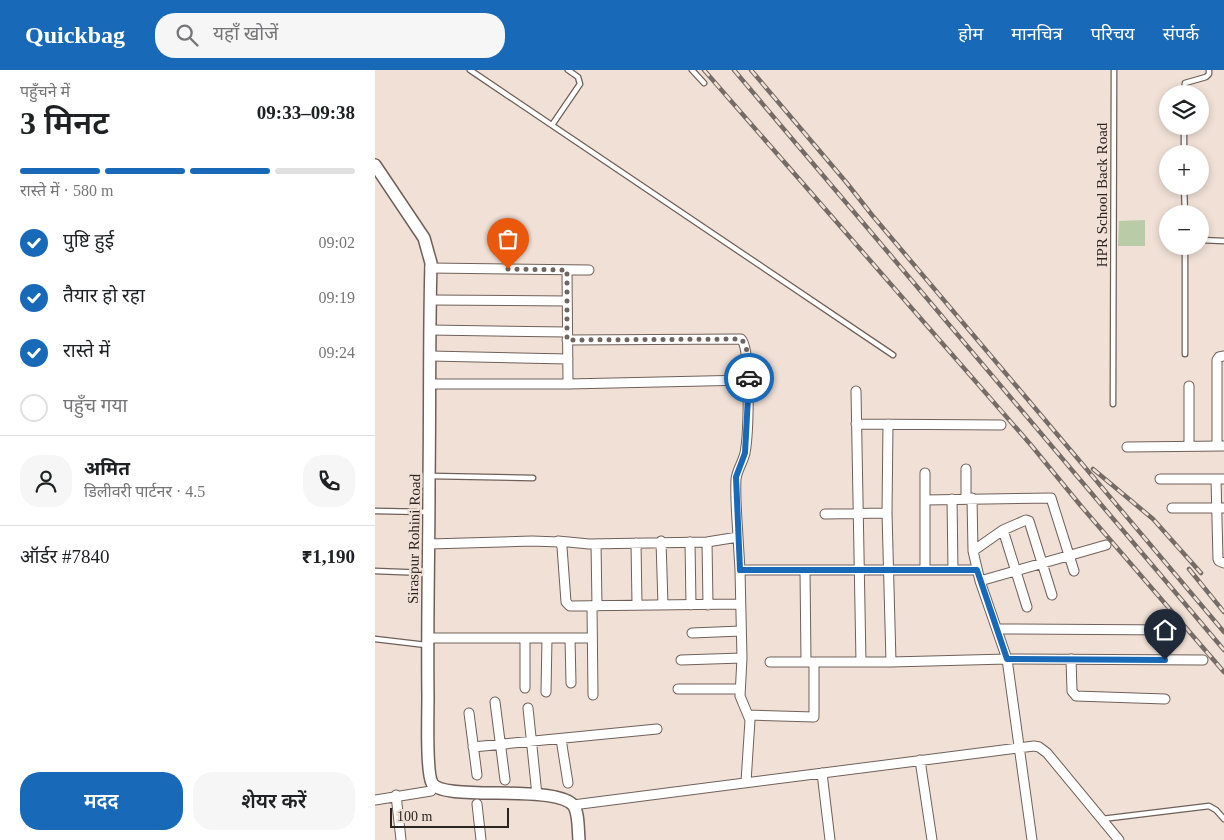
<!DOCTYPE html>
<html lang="hi">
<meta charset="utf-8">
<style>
:root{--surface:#fff;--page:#f6f6f6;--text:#202124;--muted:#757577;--line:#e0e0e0;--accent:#186ab8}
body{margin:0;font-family:"Times New Roman","Noto Sans Devanagari",serif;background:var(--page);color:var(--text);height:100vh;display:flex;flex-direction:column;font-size:19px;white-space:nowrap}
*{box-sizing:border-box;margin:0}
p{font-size:16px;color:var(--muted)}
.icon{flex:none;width:28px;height:28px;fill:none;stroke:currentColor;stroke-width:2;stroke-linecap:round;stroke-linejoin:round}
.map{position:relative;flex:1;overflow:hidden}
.side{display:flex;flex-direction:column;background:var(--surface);width:375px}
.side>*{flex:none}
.fabs{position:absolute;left:784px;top:15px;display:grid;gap:10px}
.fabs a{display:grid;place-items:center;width:50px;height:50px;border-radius:50%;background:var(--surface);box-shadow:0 2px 8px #0003;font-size:25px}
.scale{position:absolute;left:15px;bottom:12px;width:119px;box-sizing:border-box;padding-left:5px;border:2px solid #2b2522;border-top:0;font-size:14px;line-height:18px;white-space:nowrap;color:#2b2522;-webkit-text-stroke:4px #f0e0d6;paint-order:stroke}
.pin{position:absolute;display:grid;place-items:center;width:42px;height:42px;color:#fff;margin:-51px -21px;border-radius:50% 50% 50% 0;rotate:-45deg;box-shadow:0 0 5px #0007}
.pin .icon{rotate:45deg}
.courier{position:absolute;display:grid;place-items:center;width:50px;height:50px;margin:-25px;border:4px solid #186ab8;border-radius:50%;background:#fff;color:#222;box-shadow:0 1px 6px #0007}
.overview em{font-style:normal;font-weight:600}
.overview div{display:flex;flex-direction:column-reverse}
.overview{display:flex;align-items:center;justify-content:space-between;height:85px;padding:0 20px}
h1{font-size:32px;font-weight:600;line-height:38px}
.bar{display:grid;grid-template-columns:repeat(4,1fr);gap:8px 5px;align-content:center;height:60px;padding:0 20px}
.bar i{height:6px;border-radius:4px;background:var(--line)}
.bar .current{background:var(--accent)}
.bar p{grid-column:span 4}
.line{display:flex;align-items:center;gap:12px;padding:0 20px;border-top:1px solid var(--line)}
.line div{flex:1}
.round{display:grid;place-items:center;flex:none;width:52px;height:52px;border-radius:20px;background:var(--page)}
ol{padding:0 20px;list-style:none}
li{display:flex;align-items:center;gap:15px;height:55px}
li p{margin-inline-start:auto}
li .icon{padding:5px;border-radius:50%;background:var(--accent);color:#fff;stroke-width:4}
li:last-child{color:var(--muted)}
li i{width:28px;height:28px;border:2px solid var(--line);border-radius:50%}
.cta{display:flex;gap:10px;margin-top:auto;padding:10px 20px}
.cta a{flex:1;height:58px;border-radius:20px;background:var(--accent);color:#fff;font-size:20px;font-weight:600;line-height:58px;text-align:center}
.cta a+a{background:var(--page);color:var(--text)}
header{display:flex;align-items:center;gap:30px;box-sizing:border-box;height:70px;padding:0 25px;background:var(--accent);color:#fff}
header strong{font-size:24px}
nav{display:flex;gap:28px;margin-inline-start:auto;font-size:18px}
.search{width:350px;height:45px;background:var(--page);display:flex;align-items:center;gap:12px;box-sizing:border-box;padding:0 18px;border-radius:20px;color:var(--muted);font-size:19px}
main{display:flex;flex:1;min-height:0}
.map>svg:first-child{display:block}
.green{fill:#bacba7}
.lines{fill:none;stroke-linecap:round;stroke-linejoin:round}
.service-casing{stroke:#6f615a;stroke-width:7}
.minor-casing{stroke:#6f615a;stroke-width:11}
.tertiary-casing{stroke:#6f615a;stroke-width:14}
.service{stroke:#fff;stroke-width:4.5}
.minor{stroke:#fff;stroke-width:9}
.tertiary{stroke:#fff;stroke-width:11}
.rail-casing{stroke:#766c67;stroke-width:4.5}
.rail{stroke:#f0e0d6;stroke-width:2.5;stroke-dasharray:8;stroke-linecap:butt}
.done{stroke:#706661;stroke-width:5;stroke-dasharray:0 9}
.route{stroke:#186ab8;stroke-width:6}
.labels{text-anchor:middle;stroke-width:5;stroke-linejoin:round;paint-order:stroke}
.street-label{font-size:15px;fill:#2b2522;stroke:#f0e0d6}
</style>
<header>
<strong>Quickbag</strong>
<div class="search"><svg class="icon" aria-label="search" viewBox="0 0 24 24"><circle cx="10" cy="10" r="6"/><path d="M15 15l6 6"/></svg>यहाँ खोजें</div>
<nav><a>होम</a><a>मानचित्र</a><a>परिचय</a><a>संपर्क</a></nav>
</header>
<main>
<section class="side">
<div class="overview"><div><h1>3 मिनट</h1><p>पहुँचने में</p></div><em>09:33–09:38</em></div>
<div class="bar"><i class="current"></i><i class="current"></i><i class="current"></i><i></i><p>रास्ते में · 580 m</p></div>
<ol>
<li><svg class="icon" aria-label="check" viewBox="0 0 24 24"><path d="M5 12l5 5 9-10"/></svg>पुष्टि हुई<p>09:02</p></li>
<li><svg class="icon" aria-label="check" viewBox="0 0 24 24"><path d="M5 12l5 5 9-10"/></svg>तैयार हो रहा<p>09:19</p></li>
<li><svg class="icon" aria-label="check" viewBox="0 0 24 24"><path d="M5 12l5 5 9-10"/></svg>रास्ते में<p>09:24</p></li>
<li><i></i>पहुँच गया</li>
</ol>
<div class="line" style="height:90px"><a class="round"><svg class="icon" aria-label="person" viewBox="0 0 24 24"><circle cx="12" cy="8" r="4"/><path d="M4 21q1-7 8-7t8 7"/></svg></a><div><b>अमित</b><p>डिलीवरी पार्टनर · 4.5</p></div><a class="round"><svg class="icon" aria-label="phone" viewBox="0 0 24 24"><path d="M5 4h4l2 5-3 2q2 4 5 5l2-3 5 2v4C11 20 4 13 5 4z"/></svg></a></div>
<div class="line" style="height:65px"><div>ऑर्डर #7840</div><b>₹1,190</b></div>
<div class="cta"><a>मदद</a><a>शेयर करें</a></div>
</section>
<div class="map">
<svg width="849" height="770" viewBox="0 0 849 770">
<rect width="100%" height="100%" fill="#f0e0d6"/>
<path class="green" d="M 770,150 L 770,176 L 743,176 L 744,151 Z"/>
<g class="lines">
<g class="service-casing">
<path id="service" d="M 95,0 L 518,285
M 317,0 L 329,13
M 809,24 L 810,13 L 831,7 L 834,4 L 834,0
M 177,55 L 205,14 L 203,7 L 193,0
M 809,56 L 809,84
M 809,116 L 810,144
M 825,170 L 849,171
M 810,176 L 810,284
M 738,334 L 739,0
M 56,406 L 158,408
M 0,441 L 53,442
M 0,501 L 52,503
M 0,569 L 51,575
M 727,749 L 834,736 L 841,740 L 849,749"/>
</g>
<g class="minor-casing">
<path id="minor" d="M 55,198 L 214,200
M 192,200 L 193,314
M 55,230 L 192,231
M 55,260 L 192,262
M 55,286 L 193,289
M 55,314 L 193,314 L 374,310
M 481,321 L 486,592
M 481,354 L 626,355
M 513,354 L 512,443 L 516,592
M 814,376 L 814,316
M 842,376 L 842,290 L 844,287 L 849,286
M 752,377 L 849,376
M 591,399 L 591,428
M 550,403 L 550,500
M 785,409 L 849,409
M 841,409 L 843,489 L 844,491 L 849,493
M 597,428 L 598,481 L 605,511 L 632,589 L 657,770
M 577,429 L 578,500
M 550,430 L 676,428 L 699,501
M 797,438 L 849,438
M 450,444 L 512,443
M 628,460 L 652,537
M 363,467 L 365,500 L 367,588 L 365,626 L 375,650 L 371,712
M 183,471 L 214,474 L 332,472 L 363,467 C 362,448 360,428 361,409 C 362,400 368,392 370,383 C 373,367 377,278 366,269 L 192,270
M 286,471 L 288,535
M 315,472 L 316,535
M 332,472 L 333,535
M 261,473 L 262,535
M 54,474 L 157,471 L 185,472 L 187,477 L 191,532 L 195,536 L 365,534
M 221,474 L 222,536
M 598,481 L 628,460 L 651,450 L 654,451 L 677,525
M 365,500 L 602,500
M 430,500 L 431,592
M 605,511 L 731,475
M 217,536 L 218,625
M 622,559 L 802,560
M 317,563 L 366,561
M 53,568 L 217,568
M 150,568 L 150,618
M 195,568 L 196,613
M 696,589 L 697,621 L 701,626 L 790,629
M 306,590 L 367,588
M 395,592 L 516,592 L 632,589 L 828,590
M 303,619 L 365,619
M 171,622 L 172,568
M 120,632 L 130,710
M 153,638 L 162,725
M 94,643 L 102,705
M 374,645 L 439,647 L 439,592
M 186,669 L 193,713
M 98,677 L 282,659
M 545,690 L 557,770
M 447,703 L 455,770
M 21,725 L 26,770
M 0,730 L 56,721
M 102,734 L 106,770
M 198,735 L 659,676 L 664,677 L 672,683 L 744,770"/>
</g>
<g class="tertiary-casing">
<path id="tertiary" d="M 0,95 L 49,168 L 56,193 C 54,265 55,338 54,411 C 54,483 52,555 53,627 C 53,643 51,702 57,713 C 67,732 175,714 197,734 C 204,740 203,760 204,770"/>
</g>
<use href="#service" class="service"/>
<use href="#minor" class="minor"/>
<use href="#tertiary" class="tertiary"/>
<g class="rail-casing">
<path id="rail" d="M 329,0 L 656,375 L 706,436 L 849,602
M 359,0 L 849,580
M 376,0 L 471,112 L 497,145 L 849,562
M 718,399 L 778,449 L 826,503
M 814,499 L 849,542"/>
</g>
<use href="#rail" class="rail"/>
</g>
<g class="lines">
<path class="done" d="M 133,199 L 192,200 L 192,270 L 366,269 C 375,278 373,297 374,308"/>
<path class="route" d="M 374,308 L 370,383 L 361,407 L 365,500 L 602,500 L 632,589 L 790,590"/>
</g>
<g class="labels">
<g class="street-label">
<text transform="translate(727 125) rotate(-90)" y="5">HPR School Back Road</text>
<text transform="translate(39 469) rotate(-89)" y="5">Siraspur Rohini Road</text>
</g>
</g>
</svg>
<div class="fabs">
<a><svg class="icon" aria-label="layers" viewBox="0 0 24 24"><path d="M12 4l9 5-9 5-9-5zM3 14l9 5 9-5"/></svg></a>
<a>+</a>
<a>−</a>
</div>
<div class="scale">100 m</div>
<div class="pin" style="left:133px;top:199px;background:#ea580c"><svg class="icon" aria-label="bag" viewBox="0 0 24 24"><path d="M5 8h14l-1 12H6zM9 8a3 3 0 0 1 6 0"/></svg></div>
<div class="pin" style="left:790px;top:590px;background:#1f2937"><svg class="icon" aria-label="home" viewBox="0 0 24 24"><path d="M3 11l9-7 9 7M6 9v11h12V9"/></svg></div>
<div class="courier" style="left:374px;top:308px"><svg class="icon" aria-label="car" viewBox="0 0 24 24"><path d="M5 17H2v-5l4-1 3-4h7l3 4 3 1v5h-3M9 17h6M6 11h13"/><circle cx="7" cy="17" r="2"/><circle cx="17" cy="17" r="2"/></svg></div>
</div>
</main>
